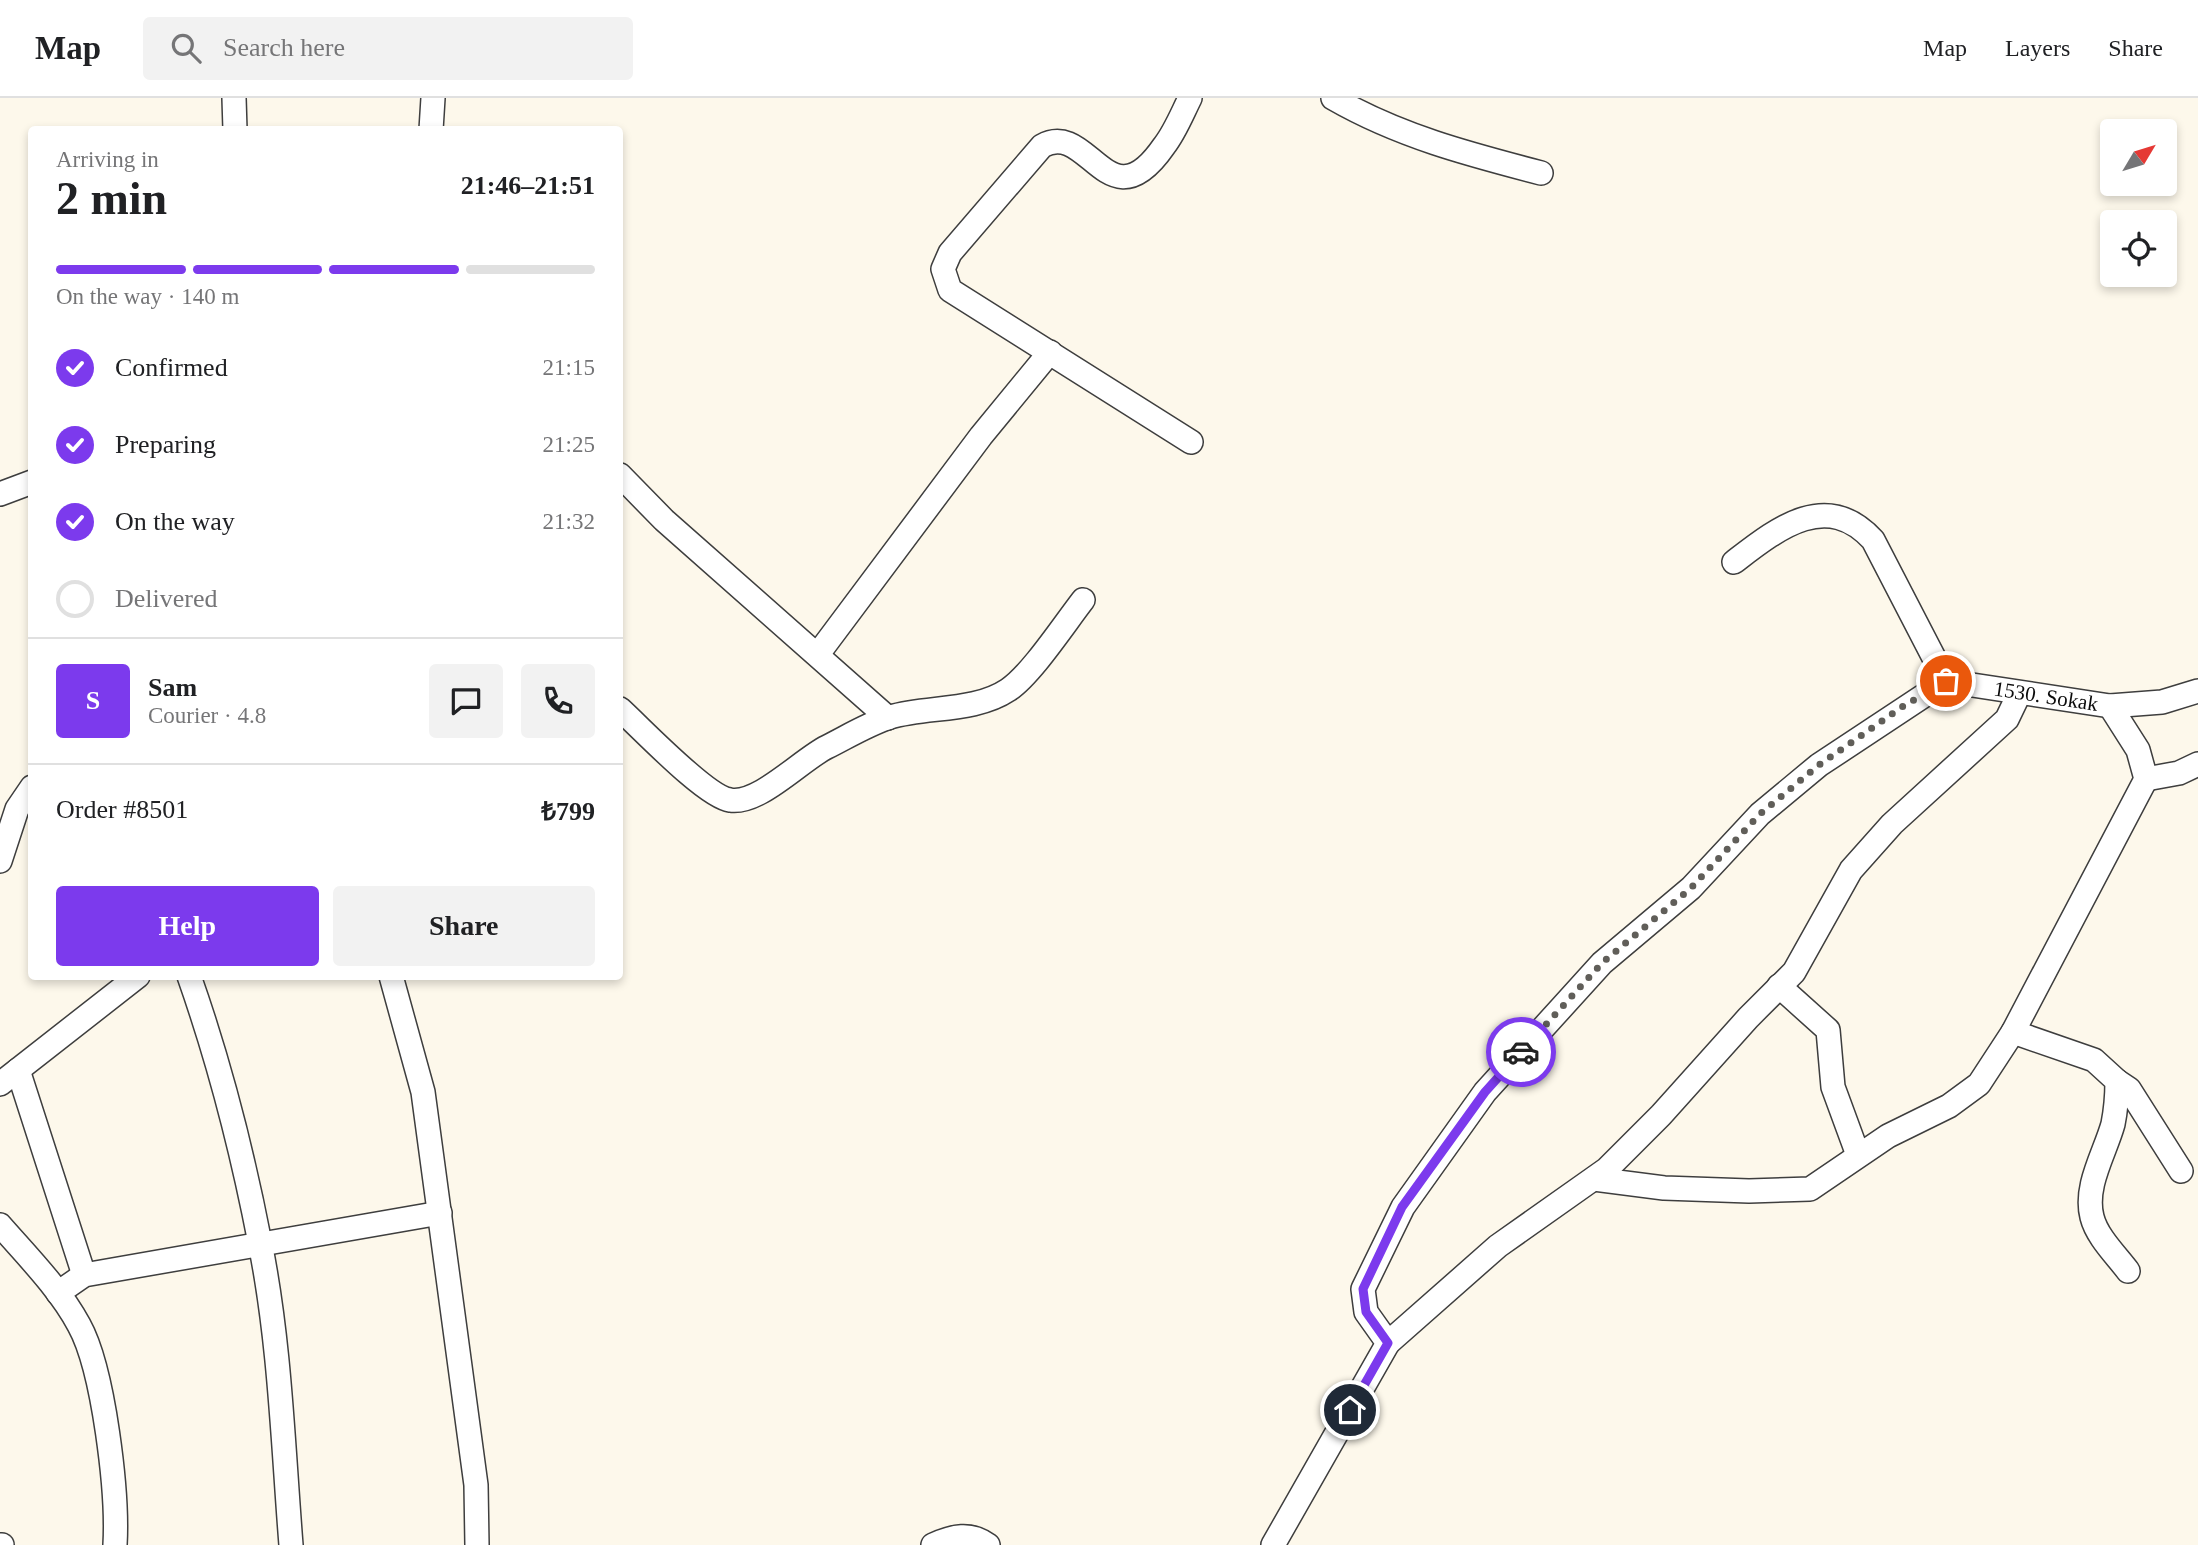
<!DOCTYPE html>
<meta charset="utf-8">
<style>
:root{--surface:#fff;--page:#f2f2f2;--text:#202124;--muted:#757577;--line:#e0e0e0;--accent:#7c3aed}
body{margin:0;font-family:"Times New Roman",serif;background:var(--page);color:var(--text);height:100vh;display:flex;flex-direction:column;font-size:26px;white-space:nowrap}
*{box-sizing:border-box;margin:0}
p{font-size:23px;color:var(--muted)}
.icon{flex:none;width:38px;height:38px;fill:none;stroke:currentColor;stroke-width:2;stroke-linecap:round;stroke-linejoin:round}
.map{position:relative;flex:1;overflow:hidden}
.sheet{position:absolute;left:28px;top:28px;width:595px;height:854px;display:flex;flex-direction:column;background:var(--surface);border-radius:7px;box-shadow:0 4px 10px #0003}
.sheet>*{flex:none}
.needle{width:46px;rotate:52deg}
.fabs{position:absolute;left:2100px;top:21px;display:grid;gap:14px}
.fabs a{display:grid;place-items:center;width:77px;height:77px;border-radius:7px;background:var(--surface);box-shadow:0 4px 10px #0003;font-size:35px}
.pin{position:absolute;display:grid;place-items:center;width:60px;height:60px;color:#fff;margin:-30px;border:4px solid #fff;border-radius:50%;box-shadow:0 2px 7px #0007}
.courier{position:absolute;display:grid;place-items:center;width:70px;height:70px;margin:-35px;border:5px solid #7c3aed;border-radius:50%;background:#fff;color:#222;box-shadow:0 2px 9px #0007}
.summary em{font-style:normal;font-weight:800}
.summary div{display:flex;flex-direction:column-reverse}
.summary{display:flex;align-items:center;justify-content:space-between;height:119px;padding:0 28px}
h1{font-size:46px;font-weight:800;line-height:52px}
.bar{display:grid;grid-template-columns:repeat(4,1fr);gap:10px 7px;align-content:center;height:84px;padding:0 28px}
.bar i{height:9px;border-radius:5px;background:var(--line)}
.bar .current{background:var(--accent)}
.bar p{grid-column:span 4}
.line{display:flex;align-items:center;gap:18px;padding:0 28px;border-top:2px solid var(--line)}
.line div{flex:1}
.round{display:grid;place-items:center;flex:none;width:74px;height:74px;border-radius:7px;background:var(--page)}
ol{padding:0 28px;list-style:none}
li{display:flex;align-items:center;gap:21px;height:77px}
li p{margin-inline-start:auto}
li .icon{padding:7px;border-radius:50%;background:var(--accent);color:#fff;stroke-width:4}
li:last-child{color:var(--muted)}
li i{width:38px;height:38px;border:4px solid var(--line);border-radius:50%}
.primary-button{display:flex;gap:14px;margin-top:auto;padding:14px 28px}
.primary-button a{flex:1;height:80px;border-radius:7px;background:var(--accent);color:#fff;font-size:28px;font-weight:800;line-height:80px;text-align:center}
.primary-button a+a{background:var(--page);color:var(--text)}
header{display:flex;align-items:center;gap:42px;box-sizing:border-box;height:98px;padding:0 35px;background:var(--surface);border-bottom:2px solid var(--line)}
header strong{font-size:33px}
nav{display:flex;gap:38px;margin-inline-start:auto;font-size:24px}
.search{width:490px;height:63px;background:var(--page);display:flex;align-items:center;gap:18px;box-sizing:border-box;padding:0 24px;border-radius:7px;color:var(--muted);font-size:26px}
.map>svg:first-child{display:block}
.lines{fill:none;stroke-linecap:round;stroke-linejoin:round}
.minor-casing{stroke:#3e3e3e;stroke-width:26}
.minor{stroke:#fff;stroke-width:23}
.done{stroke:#605e59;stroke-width:7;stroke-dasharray:0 12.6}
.route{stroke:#7c3aed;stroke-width:9}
.labels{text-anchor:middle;stroke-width:7;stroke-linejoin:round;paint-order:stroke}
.street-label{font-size:21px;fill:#0b0b0b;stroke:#fff}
</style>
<header>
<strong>Map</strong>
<div class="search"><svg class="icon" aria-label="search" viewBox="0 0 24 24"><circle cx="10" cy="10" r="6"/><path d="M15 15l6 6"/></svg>Search here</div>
<nav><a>Map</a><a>Layers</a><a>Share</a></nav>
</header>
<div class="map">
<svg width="2198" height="1447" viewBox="0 0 2198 1447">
<rect width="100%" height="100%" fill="#fdf8eb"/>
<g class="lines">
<g class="minor-casing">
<g id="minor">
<path d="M 234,0 L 235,32"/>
<path d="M 1190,0 C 1182,16 1175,34 1164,48 C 1108,129 1089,21 1042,48 L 950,155 L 943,171 L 950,192 L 1191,344"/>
<path d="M 1333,0 C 1399,38 1468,56 1541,75"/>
<path d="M 431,32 L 433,0"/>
<path d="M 620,377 L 664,422 L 888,620"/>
<path d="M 0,396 L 32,384"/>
<path d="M 1734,464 C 1777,431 1826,391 1873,442 L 1946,583"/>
<path d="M 818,556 L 981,338 L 1050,254"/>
<path d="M 620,611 C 641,630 706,699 730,702 C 759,707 802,661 827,649 C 847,639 868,626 890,619 C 928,608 975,614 1008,592 C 1031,577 1065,525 1083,502"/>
<path d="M 2146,681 L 2179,675 L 2198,666"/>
<path d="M 0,763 L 17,711 L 32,689"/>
<path d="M 189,878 C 219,963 243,1057 260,1145 C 280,1244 283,1347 291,1447"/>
<path d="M 391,878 L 423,994 L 476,1387 L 477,1447"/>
<path d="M 1779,888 L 1828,932 L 1833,989 L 1858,1057"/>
<path d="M 2013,934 L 2094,962 L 2117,983 C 2117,998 2116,1011 2113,1026 C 2105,1055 2084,1088 2092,1119 C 2097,1139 2116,1157 2128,1173"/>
<path d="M 18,972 L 84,1177"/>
<path d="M 2117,983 L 2129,991 L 2181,1073"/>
<path d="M 0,986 L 138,878"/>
<path d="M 1594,1081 L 1664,1090 L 1749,1093 L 1810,1091 L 1888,1038 L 1949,1008 L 1979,986 L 2013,934 L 2146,681 L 2138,652 L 2110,608"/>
<path d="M 0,1127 C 28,1159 59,1190 79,1227 C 104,1272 118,1395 115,1447"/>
<path d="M 58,1195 L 84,1177 L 440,1115"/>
<path d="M 1388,1245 L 1498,1148 L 1607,1071 L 1661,1017 L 1748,920 L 1794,874 L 1851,772 L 1892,726 L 2007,621 L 2019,596"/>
<path d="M 0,1447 L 2,1447"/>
<path d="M 933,1447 C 953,1438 970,1434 988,1447"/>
<path id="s1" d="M 1273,1447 L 1388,1245 L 1366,1214 L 1363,1191 L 1403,1109 L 1485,994 L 1602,865 L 1691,790 L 1760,716 L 1819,667 L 1946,583 L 2110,608 L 2162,604 L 2198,593"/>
</g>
</g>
<use href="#minor" class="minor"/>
</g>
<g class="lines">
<path class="done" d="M 1521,954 L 1602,865 L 1691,790 L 1760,716 L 1819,667 L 1902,609 L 1946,583"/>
<path class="route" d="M 1350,1312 L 1388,1245 L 1366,1214 L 1363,1191 L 1402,1109 L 1485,994 L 1521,954"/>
</g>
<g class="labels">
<g class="street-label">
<text dy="7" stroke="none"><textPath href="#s1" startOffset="1248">1530. Sokak</textPath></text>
</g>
</g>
</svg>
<div class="fabs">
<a><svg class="needle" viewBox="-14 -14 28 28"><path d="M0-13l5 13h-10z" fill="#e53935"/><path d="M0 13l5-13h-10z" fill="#757577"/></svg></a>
<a><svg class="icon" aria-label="locate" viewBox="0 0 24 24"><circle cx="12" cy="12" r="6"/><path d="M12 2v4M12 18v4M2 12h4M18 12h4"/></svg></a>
</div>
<div class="pin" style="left:1946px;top:583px;background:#ea580c"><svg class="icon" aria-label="bag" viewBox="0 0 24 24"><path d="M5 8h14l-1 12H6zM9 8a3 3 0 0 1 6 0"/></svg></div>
<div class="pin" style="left:1350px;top:1312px;background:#1f2937"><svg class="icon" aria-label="home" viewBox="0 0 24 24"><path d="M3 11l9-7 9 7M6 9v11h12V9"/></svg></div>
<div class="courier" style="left:1521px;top:954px"><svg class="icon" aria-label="car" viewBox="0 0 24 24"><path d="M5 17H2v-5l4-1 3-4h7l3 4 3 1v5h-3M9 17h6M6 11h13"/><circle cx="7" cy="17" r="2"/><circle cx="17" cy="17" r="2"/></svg></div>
<section class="sheet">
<div class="summary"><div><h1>2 min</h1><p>Arriving in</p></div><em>21:46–21:51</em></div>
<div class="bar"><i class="current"></i><i class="current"></i><i class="current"></i><i></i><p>On the way · 140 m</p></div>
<ol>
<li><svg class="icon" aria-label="check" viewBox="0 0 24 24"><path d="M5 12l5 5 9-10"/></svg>Confirmed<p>21:15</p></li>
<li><svg class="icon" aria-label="check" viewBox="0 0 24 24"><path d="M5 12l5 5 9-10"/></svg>Preparing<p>21:25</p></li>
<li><svg class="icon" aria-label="check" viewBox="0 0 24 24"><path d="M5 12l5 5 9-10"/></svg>On the way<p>21:32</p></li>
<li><i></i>Delivered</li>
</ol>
<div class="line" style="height:126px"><b class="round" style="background:var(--accent);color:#fff">S</b><div><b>Sam</b><p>Courier · 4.8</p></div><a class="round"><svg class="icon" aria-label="chat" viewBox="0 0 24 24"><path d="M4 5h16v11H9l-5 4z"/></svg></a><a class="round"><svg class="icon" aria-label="phone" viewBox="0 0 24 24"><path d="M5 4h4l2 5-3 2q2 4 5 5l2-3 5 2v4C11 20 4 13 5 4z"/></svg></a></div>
<div class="line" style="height:91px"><div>Order #8501</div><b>₺799</b></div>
<div class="primary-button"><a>Help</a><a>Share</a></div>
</section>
</div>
